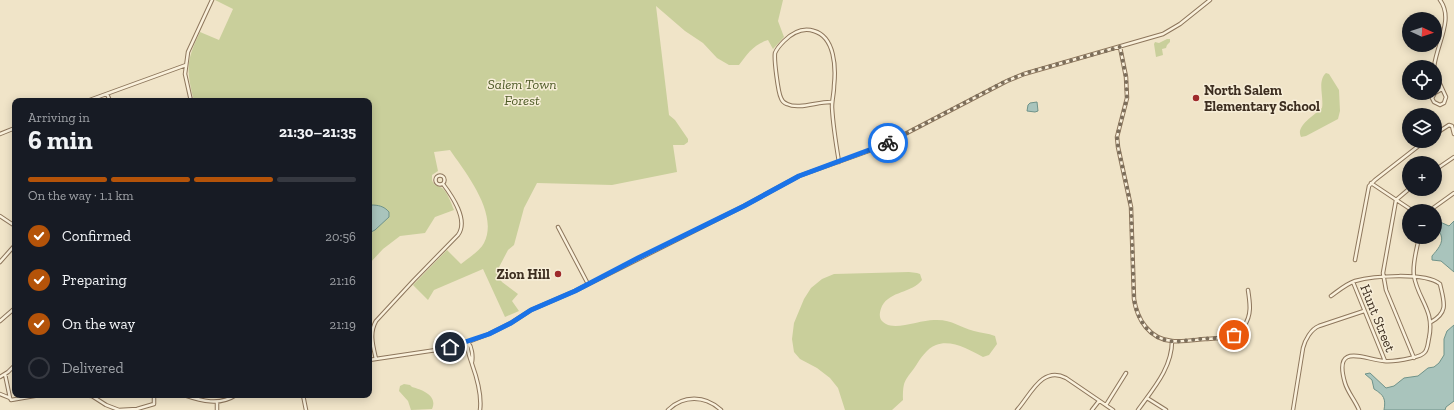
<!DOCTYPE html>
<meta charset="utf-8">
<style>
:root{--surface:#171b24;--page:#20242c;--text:#f1f3f6;--muted:#9ea1a6;--line:#363941;--accent:#b45309}
body{margin:0;font-family:"Zilla Slab",serif;background:var(--page);color:var(--text);height:100vh;display:flex;flex-direction:column;font-size:15px;white-space:nowrap}
*{box-sizing:border-box;margin:0}
p{font-size:13px;color:var(--muted)}
.icon{flex:none;width:22px;height:22px;fill:none;stroke:currentColor;stroke-width:2;stroke-linecap:round;stroke-linejoin:round}
.map{position:relative;flex:1;overflow:hidden}
.side{position:absolute;left:12px;top:98px;width:360px;height:300px;display:flex;flex-direction:column;background:var(--surface);border-radius:8px;box-shadow:0 2px 10px #0003}
.side>*{flex:none}
.needle{width:26px;rotate:93deg}
.controls{position:absolute;left:1402px;top:12px;display:grid;gap:8px}
.controls a{display:grid;place-items:center;width:40px;height:40px;border-radius:50%;background:var(--surface);box-shadow:0 2px 10px #0003;font-size:20px}
.pin{position:absolute;display:grid;place-items:center;width:34px;height:34px;color:#fff;margin:-17px;border:2px solid #fff;border-radius:50%;box-shadow:0 1px 4px #0007}
.courier{position:absolute;display:grid;place-items:center;width:40px;height:40px;margin:-20px;border:3px solid #1a73e8;border-radius:50%;background:#fff;color:#222;box-shadow:0 1px 5px #0007}
.headline em{font-style:normal;font-weight:700}
.headline div{display:flex;flex-direction:column-reverse}
.headline{display:flex;align-items:center;justify-content:space-between;height:68px;padding:0 16px}
h1{font-size:26px;font-weight:700;line-height:30px}
.bar{display:grid;grid-template-columns:repeat(4,1fr);gap:6px 4px;align-content:center;height:48px;padding:0 16px}
.bar i{height:5px;border-radius:3px;background:var(--line)}
.bar .selected{background:var(--accent)}
.bar p{grid-column:span 4}
ol{padding:0 16px;list-style:none}
li{display:flex;align-items:center;gap:12px;height:44px}
li p{margin-inline-start:auto}
li .icon{padding:4px;border-radius:50%;background:var(--accent);color:#fff;stroke-width:4}
li:last-child{color:var(--muted)}
li i{width:22px;height:22px;border:2px solid var(--line);border-radius:50%}
.map>svg:first-child{display:block}
.green{fill:#c9cf9b}
.water{fill:#a9c4bc;stroke:#6f938a}
.lines{fill:none;stroke-linecap:round;stroke-linejoin:round}
.street-casing{stroke:#8d765c;stroke-width:4.5}
.street{stroke:#faf1dc;stroke-width:2.5}
.done{stroke:#7c6e5b;stroke-width:4;stroke-dasharray:0 7.2}
.route{stroke:#1a73e8;stroke-width:5}
.poi-dot{fill:#9e2a2b;stroke:#f7eed8;stroke-width:1.5}
.labels{text-anchor:middle;stroke-width:3;stroke-linejoin:round;paint-order:stroke}
.park-label{font-size:14px;font-style:italic;fill:#4d5a26;stroke:#f7eed8}
.poi-label{font-size:14px;font-weight:bold;fill:#3d2e20;stroke:#f7eed8;text-anchor:start}
.street-label{font-size:14px;fill:#3d2e20;stroke:#f7eed8}
</style>
<div class="map">
<svg width="1454" height="410" viewBox="0 0 1454 410">
<rect width="100%" height="100%" fill="#f0e4c8"/>
<path class="green" d="M 215,0 L 783,0 L 778,21 L 784,37 L 773,49 L 768,40 C 754,44 747,54 739,65 L 729,65 L 717,58 L 703,43 L 685,31 L 656,6 L 669,115 L 675,120 L 688,139 L 688,142 L 684,145 L 673,145 L 677,172 L 612,185 L 537,183 L 524,208 L 514,245 L 508,250 L 497,271 L 497,275 L 502,282 L 518,294 L 512,301 L 519,311 L 505,317 L 483,269 L 434,290 L 428,300 L 413,285 L 447,250 L 461,264 C 468,258 480,251 484,243 C 499,214 466,173 450,150 L 434,152 L 438,171 L 432,175 L 432,180 C 434,186 437,185 442,188 C 448,193 451,203 454,210 L 435,217 L 425,233 L 400,236 L 383,249 L 369,264 L 369,101 L 194,101 C 186,69 186,61 200,32 L 219,40 L 233,9 Z
M 1167,39 L 1170,39 L 1170,42 L 1167,45 L 1166,48 L 1162,49 L 1163,55 L 1156,57 L 1154,44 L 1155,42 L 1159,43 Z
M 1326,73 L 1329,74 L 1339,90 L 1340,111 L 1338,119 L 1306,136 L 1301,137 C 1295,126 1315,115 1322,108 C 1324,97 1317,81 1326,73 Z
M 909,272 L 917,273 L 920,274 L 922,280 C 912,293 890,291 882,306 C 879,313 878,320 886,324 C 897,330 921,320 934,320 C 952,319 959,327 974,331 C 981,333 988,333 995,336 L 997,344 L 989,355 L 983,357 C 970,350 951,339 936,345 C 927,348 920,359 915,367 C 904,382 903,381 903,400 L 892,410 L 845,410 L 838,388 L 830,378 L 817,368 L 800,359 L 794,352 L 792,339 L 794,323 L 804,299 L 811,288 L 822,279 L 834,274 Z
M 404,384 L 410,385 L 412,387 C 423,390 438,396 432,409 L 411,410 L 408,401 L 399,391 L 400,386 Z"/>
<path class="water" d="M 1037,102 L 1038,111 L 1035,112 L 1027,111 L 1028,105 L 1030,103 Z
M 371,205 C 378,205 384,206 389,212 L 389,217 L 375,230 L 369,233 L 369,206 Z
M 1438,221 L 1449,226 L 1454,221 L 1454,272 L 1441,261 L 1432,260 L 1432,256 C 1437,250 1444,243 1441,235 C 1439,230 1436,228 1435,222 Z
M 1454,325 L 1454,401 L 1446,407 L 1445,410 L 1384,410 C 1386,399 1384,395 1374,389 L 1372,380 L 1365,374 L 1370,373 L 1386,388 L 1394,386 L 1404,378 L 1418,376 L 1428,368 L 1434,367 L 1439,363 L 1444,355 L 1444,339 L 1447,331 Z"/>
<g class="lines">
<g class="street-casing">
<path id="street" d="M 1120,47 L 1126,77 L 1127,98 L 1117,137 L 1118,147 L 1131,207 L 1134,299 C 1137,319 1149,339 1172,341 C 1183,342 1194,340 1205,339 C 1220,338 1235,339 1244,326 C 1252,315 1250,303 1248,290
M 1434,67 C 1437,43 1454,19 1440,0
M 1435,93 L 1432,98 L 1434,102 L 1440,105 L 1444,103 L 1446,97 L 1435,73
M 1435,93 L 1442,89
M 107,94 L 110,101
M 87,101 L 186,65
M 191,101 L 185,74 L 188,52 L 212,0
M 832,102 C 819,101 799,110 787,104 C 784,103 782,101 781,98 C 778,92 774,60 775,53 C 777,48 780,45 784,41 C 792,33 802,27 814,31 C 835,37 836,68 834,86 C 834,93 832,100 832,107 C 833,126 836,144 839,162
M 0,134 L 15,128
M 1435,134 L 1449,125 L 1452,126 L 1454,134
M 1435,170 L 1454,157
M435.5 180a4.5 4.5 0 1 1 9 0a4.5 4.5 0 1 1-9 0Z
M 1371,183 L 1413,211
M 1409,189 L 1396,200 L 1383,273 L 1386,290 L 1414,358
M 1429,211 L 1454,193
M 0,216 L 15,226
M 558,227 L 588,284
M 1355,260 L 1369,186 L 1375,180 L 1425,141
M 0,262 L 15,245
M 1353,282 L 1385,361
M 1331,296 C 1338,291 1346,284 1355,281 C 1373,276 1425,272 1440,284 C 1444,302 1449,312 1431,322
M 0,321 L 15,308
M 468,342 C 466,350 470,357 472,364 C 477,378 482,395 480,410
M 468,342 C 472,347 473,356 472,362
M 376,359 C 373,346 369,333 376,321 L 414,280 L 458,235 C 469,220 452,196 443,184
M 369,360 L 443,349 L 468,342 L 489,334 L 511,323 L 531,310 L 575,291 L 744,206 L 799,176 L 880,147 L 1007,81 L 1024,74 L 1163,34 L 1180,24 L 1210,0
M 5,374 L 10,398
M 0,377 L 8,372 L 15,365
M 0,394 L 10,398 L 11,400 L 40,395
M 78,395 L 92,396 L 106,405 L 119,410 L 137,409 L 154,404 L 154,395
M 184,395 C 202,401 219,406 236,395
M 303,395 L 306,410
M 1147,398 L 1166,410
M 1106,405 L 1126,373
M 217,410 L 217,402
M 668,410 C 683,395 705,395 721,410
M 1017,410 C 1030,396 1042,365 1066,378 L 1113,410
M 1092,410 L 1099,401
M 1138,410 C 1153,389 1172,368 1172,341
M 1293,410 L 1303,348 C 1305,340 1311,329 1319,326 L 1364,311
M 1359,410 C 1355,400 1348,393 1345,383 C 1333,342 1363,359 1384,361 C 1393,362 1402,360 1411,358 C 1416,357 1422,356 1425,352 C 1428,348 1428,342 1429,338 C 1435,310 1418,300 1414,276 C 1412,264 1417,249 1419,237"/>
</g>
<use href="#street" class="street"/>
</g>
<g class="lines">
<path class="done" d="M 888,143 L 1006,81 L 1029,72 L 1120,47 L 1126,77 L 1127,98 L 1117,137 L 1118,147 L 1127,187 L 1131,207 L 1134,299 C 1137,319 1148,337 1169,341 C 1179,342 1190,340 1200,339 C 1211,338 1223,339 1234,335"/>
<path class="route" d="M 450,347 L 489,334 L 511,323 L 531,310 L 575,291 L 638,258 L 744,206 L 799,176 L 888,143"/>
</g>
<g class="poi-dot">
<circle cx="1196" cy="98" r="4"/>
<circle cx="558" cy="274" r="4"/>
</g>
<g class="labels">
<g class="park-label">
<text x="522" y="89">Salem Town<tspan x="522" dy="16">Forest</tspan></text>
</g>
<g class="poi-label">
<text x="1204" y="95">North Salem<tspan x="1204" dy="16">Elementary School</tspan></text>
<text x="550" y="279" text-anchor="end">Zion Hill</text>
</g>
<g class="street-label">
<text transform="translate(1378 318) rotate(68)" y="5">Hunt Street</text>
</g>
</g>
</svg>
<div class="controls">
<a><svg class="needle" viewBox="-14 -14 28 28"><path d="M0-13l5 13h-10z" fill="#e53935"/><path d="M0 13l5-13h-10z" fill="#9ea1a6"/></svg></a>
<a><svg class="icon" aria-label="locate" viewBox="0 0 24 24"><circle cx="12" cy="12" r="6"/><path d="M12 2v4M12 18v4M2 12h4M18 12h4"/></svg></a>
<a><svg class="icon" aria-label="layers" viewBox="0 0 24 24"><path d="M12 4l9 5-9 5-9-5zM3 14l9 5 9-5"/></svg></a>
<a>+</a>
<a>−</a>
</div>
<div class="pin" style="left:1234px;top:335px;background:#ea580c"><svg class="icon" aria-label="bag" viewBox="0 0 24 24"><path d="M5 8h14l-1 12H6zM9 8a3 3 0 0 1 6 0"/></svg></div>
<div class="pin" style="left:450px;top:347px;background:#1f2937"><svg class="icon" aria-label="home" viewBox="0 0 24 24"><path d="M3 11l9-7 9 7M6 9v11h12V9"/></svg></div>
<div class="courier" style="left:888px;top:143px"><svg class="icon" aria-label="bike" viewBox="0 0 24 24"><circle cx="6" cy="16" r="4"/><circle cx="18" cy="16" r="4"/><path d="M6 16l4-8h5l3 8M10 8l3 8H6M13 5h3"/></svg></div>
<section class="side">
<div class="headline"><div><h1>6 min</h1><p>Arriving in</p></div><em>21:30–21:35</em></div>
<div class="bar"><i class="selected"></i><i class="selected"></i><i class="selected"></i><i></i><p>On the way · 1.1 km</p></div>
<ol>
<li><svg class="icon" aria-label="check" viewBox="0 0 24 24"><path d="M5 12l5 5 9-10"/></svg>Confirmed<p>20:56</p></li>
<li><svg class="icon" aria-label="check" viewBox="0 0 24 24"><path d="M5 12l5 5 9-10"/></svg>Preparing<p>21:16</p></li>
<li><svg class="icon" aria-label="check" viewBox="0 0 24 24"><path d="M5 12l5 5 9-10"/></svg>On the way<p>21:19</p></li>
<li><i></i>Delivered</li>
</ol>
</section>
</div>
